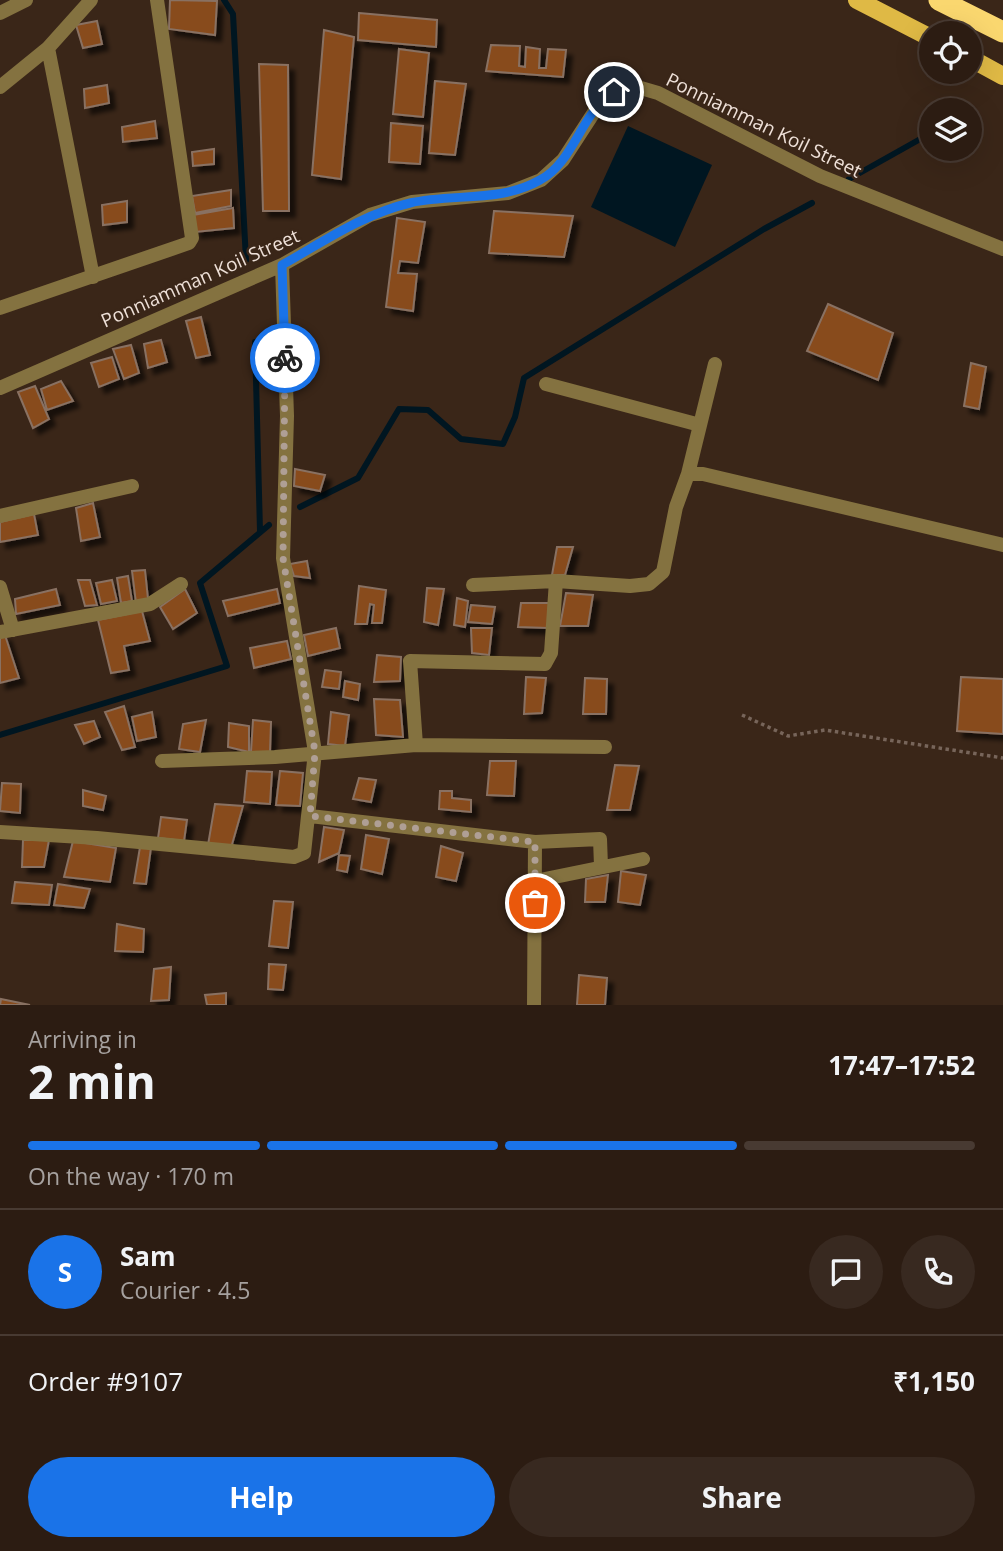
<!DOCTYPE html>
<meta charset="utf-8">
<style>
:root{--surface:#2c1c12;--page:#382920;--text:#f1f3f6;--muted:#a6a19f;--line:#483a32;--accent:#1a73e8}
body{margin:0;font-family:"Open Sans",sans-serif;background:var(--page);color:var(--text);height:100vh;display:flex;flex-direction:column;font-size:26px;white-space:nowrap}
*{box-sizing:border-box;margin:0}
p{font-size:23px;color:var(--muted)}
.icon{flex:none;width:38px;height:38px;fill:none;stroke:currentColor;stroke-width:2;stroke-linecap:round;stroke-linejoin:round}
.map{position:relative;height:1005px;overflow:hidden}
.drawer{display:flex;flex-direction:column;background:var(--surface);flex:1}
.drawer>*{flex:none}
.tools{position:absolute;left:919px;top:21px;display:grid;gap:14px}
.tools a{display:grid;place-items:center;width:63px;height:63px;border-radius:50%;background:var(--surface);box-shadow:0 7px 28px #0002,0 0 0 2px var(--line);font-size:35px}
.pin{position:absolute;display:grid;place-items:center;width:60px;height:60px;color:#fff;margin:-30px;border:4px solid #fff;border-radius:50%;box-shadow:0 2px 7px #0007}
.courier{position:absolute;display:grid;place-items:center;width:70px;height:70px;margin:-35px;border:5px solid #1a73e8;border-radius:50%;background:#fff;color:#222;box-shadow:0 2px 9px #0007}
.summary em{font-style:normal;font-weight:700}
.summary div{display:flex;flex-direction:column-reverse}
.summary{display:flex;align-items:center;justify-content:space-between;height:119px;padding:0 28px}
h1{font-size:46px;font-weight:700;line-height:52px}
.bar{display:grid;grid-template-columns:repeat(4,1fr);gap:10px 7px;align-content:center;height:84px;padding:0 28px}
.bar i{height:9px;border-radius:5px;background:var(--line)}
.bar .active{background:var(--accent)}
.bar p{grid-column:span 4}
.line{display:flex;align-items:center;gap:18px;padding:0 28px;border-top:2px solid var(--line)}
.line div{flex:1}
.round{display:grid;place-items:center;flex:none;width:74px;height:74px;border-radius:37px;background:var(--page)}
.action{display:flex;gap:14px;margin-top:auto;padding:14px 28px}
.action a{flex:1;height:80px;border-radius:42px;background:var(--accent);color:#fff;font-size:28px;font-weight:700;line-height:80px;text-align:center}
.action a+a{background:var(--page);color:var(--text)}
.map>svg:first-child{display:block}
.water{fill:#001621}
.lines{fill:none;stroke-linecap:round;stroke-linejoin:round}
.stream{stroke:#001621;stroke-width:6}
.building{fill:#884b1c;stroke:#897162;stroke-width:2;filter:url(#shadow)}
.path{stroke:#77655a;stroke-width:3.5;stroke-dasharray:3.5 3.5;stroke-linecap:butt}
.street{stroke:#847240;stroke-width:14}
.primary{stroke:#dfb945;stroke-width:18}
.highway{stroke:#fad76f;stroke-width:21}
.done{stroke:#af9f95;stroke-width:7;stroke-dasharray:0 12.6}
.route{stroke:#1a73e8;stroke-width:9}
.labels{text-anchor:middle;stroke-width:5;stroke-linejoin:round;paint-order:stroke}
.street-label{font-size:19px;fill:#eee0d8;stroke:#3a2618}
</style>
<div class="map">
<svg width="1003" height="1005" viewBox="0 0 1003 1005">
<defs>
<filter id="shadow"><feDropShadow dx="6" dy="6" stdDeviation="2" flood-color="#0009"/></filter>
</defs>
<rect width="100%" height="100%" fill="#3a2618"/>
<path class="water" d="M 628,126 L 712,165 L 675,247 L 591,207 Z"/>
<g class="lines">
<path class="stream" d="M 224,0 L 233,14 L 246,260
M 849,179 L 931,133
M 255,342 L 260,531
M 300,507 L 358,478 L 399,409 L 428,410 L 461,439 L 503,444 L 515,417 L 524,378 L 764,229 L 812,203
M 0,735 L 227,666 L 200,583 L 269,525"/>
</g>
<path class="building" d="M 170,0 L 217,1 L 215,35 L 169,29 Z
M 359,13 L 437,20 L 436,47 L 358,40 Z
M 97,21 L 102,44 L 83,48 L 76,25 Z
M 324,30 L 354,37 L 341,179 L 312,175 Z
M 491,45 L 520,46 L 519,66 L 525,67 L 526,47 L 540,49 L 539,68 L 546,68 L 548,49 L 566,50 L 563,77 L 486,71 Z
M 399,49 L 429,53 L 423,117 L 393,114 Z
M 259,64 L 288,65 L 289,211 L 263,211 Z
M 435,81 L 466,84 L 455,155 L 429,153 Z
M 107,85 L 109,103 L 85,108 L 84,89 Z
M 155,121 L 157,138 L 123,142 L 122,127 Z
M 391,123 L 423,126 L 420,164 L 389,162 Z
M 214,149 L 214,164 L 193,166 L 192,152 Z
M 231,190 L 231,206 L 195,213 L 192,196 Z
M 127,201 L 127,222 L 103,225 L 102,205 Z
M 233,208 L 234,228 L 195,232 L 193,215 Z
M 494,211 L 573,216 L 564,257 L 489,253 Z
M 397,218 L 425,222 L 418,263 L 400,261 L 398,273 L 417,274 L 413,311 L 386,307 Z
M 828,304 L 893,333 L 878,380 L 807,351 Z
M 201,317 L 210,355 L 196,358 L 186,321 Z
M 161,340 L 167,362 L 148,368 L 144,344 Z
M 131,345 L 139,373 L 124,379 L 113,349 Z
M 112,357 L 119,379 L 99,387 L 91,363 Z
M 971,363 L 986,367 L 979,409 L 964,406 Z
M 61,381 L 73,401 L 47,410 L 41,389 Z
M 35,386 L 49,419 L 33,428 L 18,392 Z
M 295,469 L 325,475 L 320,491 L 294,486 Z
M 93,503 L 100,537 L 81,541 L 76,508 Z
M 34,514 L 38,535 L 0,542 L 0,522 Z
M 557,547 L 573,547 L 565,575 L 552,575 Z
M 307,561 L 310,578 L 294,576 L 290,564 Z
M 145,570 L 148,599 L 136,603 L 132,571 Z
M 128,576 L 132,601 L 121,603 L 117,578 Z
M 78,580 L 90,580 L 97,605 L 85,606 Z
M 112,580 L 117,601 L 101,604 L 96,583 Z
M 359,586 L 386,590 L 382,623 L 372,623 L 374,605 L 370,604 L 367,624 L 355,624 Z
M 427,588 L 444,589 L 438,625 L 424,622 Z
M 56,589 L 60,605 L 16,614 L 15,599 Z
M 185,589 L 197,613 L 173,629 L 160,607 Z
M 277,589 L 280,603 L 228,616 L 223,601 Z
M 566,593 L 593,595 L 588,626 L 560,626 Z
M 457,598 L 468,601 L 465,627 L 454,625 Z
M 521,603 L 549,603 L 548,628 L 518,627 Z
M 471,605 L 495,607 L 492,624 L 468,622 Z
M 142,611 L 150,641 L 124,646 L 129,670 L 111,673 L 98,620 Z
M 336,628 L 340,648 L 308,656 L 304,635 Z
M 471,628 L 492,628 L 489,655 L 472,653 Z
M 5,635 L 19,678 L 0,683 L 0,636 Z
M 287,641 L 291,659 L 254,668 L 250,648 Z
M 377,655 L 401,657 L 400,681 L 374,682 Z
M 325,670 L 341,672 L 339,689 L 322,687 Z
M 526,677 L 546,678 L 542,713 L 524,714 Z
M 961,677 L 1003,679 L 1003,734 L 957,731 Z
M 585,678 L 607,679 L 606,714 L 583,714 Z
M 345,681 L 360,684 L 358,700 L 343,697 Z
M 374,699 L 400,700 L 403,737 L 376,735 Z
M 124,706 L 135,747 L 122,750 L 105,712 Z
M 152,712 L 156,737 L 137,741 L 132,717 Z
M 331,712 L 349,715 L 345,746 L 328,744 Z
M 206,720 L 200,752 L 179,749 L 183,724 Z
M 253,720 L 271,722 L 270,752 L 251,752 Z
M 94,721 L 100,737 L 84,744 L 75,725 Z
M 229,723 L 249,726 L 249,752 L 228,747 Z
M 490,761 L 516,761 L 514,796 L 487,795 Z
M 615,765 L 639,766 L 630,810 L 607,810 Z
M 247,771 L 272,772 L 270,804 L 244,802 Z
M 280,771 L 303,773 L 300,806 L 276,805 Z
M 359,778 L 376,780 L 371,802 L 353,799 Z
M 2,783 L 21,784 L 20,813 L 0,811 Z
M 83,790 L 106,796 L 103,810 L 83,806 Z
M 440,791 L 452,791 L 452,798 L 471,800 L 471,812 L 439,809 Z
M 215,804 L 243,806 L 231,848 L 208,845 Z
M 161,817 L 187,820 L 184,841 L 158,838 Z
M 324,827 L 344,830 L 339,853 L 319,862 Z
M 366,835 L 389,839 L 382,874 L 361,869 Z
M 23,840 L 49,840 L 44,867 L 22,867 Z
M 73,841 L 116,848 L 110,882 L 64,877 Z
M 441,846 L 463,853 L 456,881 L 436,877 Z
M 140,847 L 151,848 L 146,884 L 134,883 Z
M 339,855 L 350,856 L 347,872 L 337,870 Z
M 621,871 L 646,875 L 640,905 L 618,902 Z
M 608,875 L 605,902 L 585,902 L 586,879 Z
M 15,882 L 52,885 L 49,905 L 12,903 Z
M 58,884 L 90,889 L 84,908 L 54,905 Z
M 274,901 L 293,902 L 288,948 L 269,946 Z
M 117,924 L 144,929 L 143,952 L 115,951 Z
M 269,964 L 286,965 L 283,990 L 268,989 Z
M 171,967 L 169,1000 L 151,1001 L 154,969 Z
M 579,975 L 607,978 L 605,1005 L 577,1005 Z
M 226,993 L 226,1005 L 207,1005 L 205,995 Z
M 1,999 L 30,1005 L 0,1005 Z"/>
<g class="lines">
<path class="path" d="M 742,715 L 788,736 L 825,730 L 1003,758"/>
<path class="street" d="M 0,13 L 26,0
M 48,48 L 93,277
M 0,87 L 48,48 L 91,0
M 0,308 L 189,243 L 192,238 L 157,0
M 546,384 L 700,425
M 0,388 L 282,265 L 370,215 L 412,202 L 508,193 L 541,180 L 563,160 L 602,100 L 627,84 L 658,93 L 820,176 L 1003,249
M 688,474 L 715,364
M 0,516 L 132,486
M 473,585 L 556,581 L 630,586 L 649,584 L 663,572 L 676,507 L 688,474 L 703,474 L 1003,545
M 0,587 L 13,630
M 0,632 L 150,604 L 181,584
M 416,745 L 410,661 L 545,664 L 551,653 L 556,581
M 162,761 L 275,757 L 416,745 L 605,747
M 310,816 L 535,842 L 600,839 L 601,866
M 0,832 L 97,838 L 294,857 L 304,853 L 315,752 L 283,558 L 287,416 L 282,265
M 535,881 L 643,859
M 534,1005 L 535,842"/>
<path class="primary" d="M 857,0 L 931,38
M 970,58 L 1003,76"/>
<path class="highway" d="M 939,0 L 1003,32"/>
</g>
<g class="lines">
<path class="done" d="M 285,358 L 283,558 L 315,752 L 310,816 L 535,842 L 535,903"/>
<path class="route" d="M 285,358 L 282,265 C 323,242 363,214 410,203 C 453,193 500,203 540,180 C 575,161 581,112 614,92"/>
</g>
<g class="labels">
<g class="street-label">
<text transform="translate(764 125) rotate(26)" y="7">Ponniamman Koil Street</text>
<text transform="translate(200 278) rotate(-24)" y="7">Ponniamman Koil Street</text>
</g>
</g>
</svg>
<div class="tools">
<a><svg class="icon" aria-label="locate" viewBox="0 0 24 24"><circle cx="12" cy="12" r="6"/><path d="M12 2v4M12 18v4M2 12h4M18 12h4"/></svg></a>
<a><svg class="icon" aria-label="layers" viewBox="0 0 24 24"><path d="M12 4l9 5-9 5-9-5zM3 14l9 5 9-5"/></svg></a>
</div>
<div class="pin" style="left:535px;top:903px;background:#ea580c"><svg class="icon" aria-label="bag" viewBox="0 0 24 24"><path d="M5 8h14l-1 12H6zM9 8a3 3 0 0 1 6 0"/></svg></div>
<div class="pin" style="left:614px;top:92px;background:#1f2937"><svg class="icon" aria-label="home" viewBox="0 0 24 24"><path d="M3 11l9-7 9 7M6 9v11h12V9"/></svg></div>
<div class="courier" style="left:285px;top:358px"><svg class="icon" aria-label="bike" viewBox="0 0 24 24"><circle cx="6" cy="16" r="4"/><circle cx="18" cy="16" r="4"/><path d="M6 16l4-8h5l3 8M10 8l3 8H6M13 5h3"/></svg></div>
</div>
<section class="drawer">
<div class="summary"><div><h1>2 min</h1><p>Arriving in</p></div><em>17:47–17:52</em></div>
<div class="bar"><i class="active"></i><i class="active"></i><i class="active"></i><i></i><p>On the way · 170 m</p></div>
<div class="line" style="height:126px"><b class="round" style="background:var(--accent);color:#fff">S</b><div><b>Sam</b><p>Courier · 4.5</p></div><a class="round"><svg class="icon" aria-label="chat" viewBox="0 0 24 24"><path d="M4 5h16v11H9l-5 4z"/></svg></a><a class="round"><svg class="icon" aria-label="phone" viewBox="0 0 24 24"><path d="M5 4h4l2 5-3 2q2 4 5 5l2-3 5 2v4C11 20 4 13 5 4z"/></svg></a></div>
<div class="line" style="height:91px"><div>Order #9107</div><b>₹1,150</b></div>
<div class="action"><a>Help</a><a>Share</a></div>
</section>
